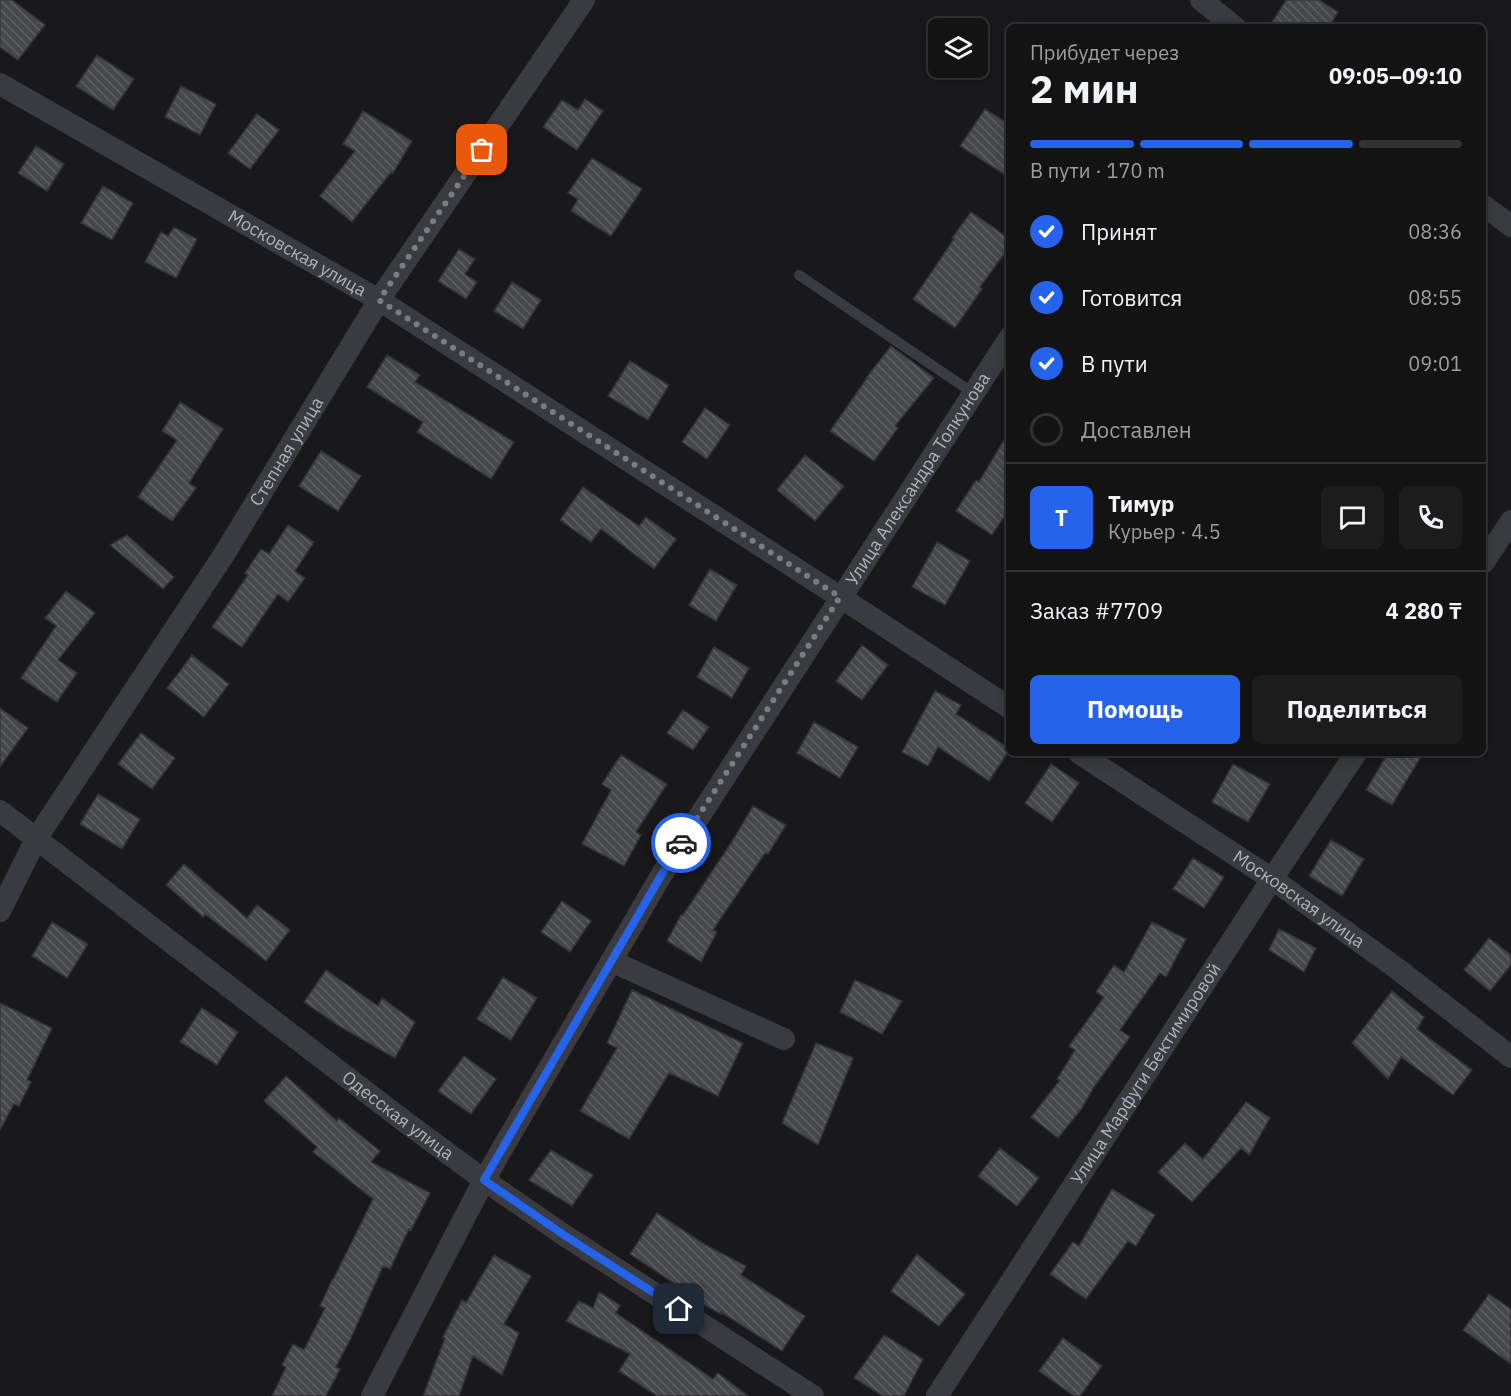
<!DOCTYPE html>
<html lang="ru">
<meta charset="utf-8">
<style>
:root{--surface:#131314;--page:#1c1c1d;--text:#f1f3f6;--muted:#9d9ea0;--line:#323234;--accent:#2563eb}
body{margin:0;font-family:"IBM Plex Sans",sans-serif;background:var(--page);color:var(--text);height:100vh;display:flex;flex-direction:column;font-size:22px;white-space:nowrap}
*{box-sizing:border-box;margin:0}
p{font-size:20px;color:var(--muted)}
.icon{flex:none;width:33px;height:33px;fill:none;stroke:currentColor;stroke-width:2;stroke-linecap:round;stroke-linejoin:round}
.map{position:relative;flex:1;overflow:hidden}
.details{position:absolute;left:1006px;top:24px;width:480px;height:732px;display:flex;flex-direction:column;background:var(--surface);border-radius:9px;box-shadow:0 3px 15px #0003,0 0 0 2px var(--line)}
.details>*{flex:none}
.buttons{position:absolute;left:928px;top:18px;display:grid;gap:12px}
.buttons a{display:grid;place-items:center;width:60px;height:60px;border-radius:9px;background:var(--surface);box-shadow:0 3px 15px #0003,0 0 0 2px var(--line);font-size:30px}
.pin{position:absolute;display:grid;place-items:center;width:51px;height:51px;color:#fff;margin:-26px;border-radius:12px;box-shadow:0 3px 9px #0006}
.courier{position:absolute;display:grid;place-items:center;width:60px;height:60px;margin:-30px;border:4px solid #2563eb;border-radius:50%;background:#fff;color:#222;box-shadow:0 2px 8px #0007}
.head em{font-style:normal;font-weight:700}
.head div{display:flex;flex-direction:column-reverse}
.head{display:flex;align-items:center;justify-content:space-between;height:102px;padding:0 24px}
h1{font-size:39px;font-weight:700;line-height:45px}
.bar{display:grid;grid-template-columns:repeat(4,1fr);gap:9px 6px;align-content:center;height:72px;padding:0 24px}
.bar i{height:8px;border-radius:4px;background:var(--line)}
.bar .on{background:var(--accent)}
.bar p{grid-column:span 4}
.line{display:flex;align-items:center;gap:15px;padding:0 24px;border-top:2px solid var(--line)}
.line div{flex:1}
.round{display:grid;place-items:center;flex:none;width:63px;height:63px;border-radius:9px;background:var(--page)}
ol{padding:0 24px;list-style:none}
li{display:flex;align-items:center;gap:18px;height:66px}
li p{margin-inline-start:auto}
li .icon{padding:6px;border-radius:50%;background:var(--accent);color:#fff;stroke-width:4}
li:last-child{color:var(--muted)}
li i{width:33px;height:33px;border:3px solid var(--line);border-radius:50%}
.button{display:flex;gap:12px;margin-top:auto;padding:12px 24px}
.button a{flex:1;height:69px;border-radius:9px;background:var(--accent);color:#fff;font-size:24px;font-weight:700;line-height:69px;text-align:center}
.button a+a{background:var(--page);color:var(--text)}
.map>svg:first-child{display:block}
.building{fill:url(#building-back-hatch);stroke:#333337;stroke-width:1.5}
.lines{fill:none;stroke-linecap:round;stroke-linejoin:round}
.lane{stroke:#3a3b40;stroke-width:10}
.street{stroke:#3a3b40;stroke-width:22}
.done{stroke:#797c82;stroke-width:6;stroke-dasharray:0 10.8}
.route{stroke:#2563eb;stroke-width:8}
.labels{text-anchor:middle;stroke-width:4.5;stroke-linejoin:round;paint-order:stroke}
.street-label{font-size:18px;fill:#acb1ba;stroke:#141416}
</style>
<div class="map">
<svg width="1511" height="1396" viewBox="0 0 1511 1396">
<defs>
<pattern id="building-back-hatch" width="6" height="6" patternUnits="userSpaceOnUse" patternTransform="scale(1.5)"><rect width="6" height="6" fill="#46474b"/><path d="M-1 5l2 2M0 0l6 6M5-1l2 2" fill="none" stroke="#5e5f63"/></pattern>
</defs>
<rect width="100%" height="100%" fill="#19191b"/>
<path class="building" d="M 0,0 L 12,0 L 45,25 L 18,60 L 0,47 Z
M 1286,0 L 1319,0 L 1338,12 L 1329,27 L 1269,27 Z
M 97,55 L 134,79 L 113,110 L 76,86 Z
M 181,86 L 216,104 L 200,135 L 165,117 Z
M 585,99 L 603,111 L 577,150 L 543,127 L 562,100 L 578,110 Z
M 985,109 L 1010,125 L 1010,178 L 960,146 Z
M 363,111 L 412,141 L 393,173 L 391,172 L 352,222 L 320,196 L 355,151 L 343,144 Z
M 257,114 L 279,130 L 250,169 L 228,153 Z
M 36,146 L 64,164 L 47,191 L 18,173 Z
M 592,158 L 642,189 L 611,236 L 571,211 L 578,199 L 568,193 Z
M 103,186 L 133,203 L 112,240 L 81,223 Z
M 971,212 L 1010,239 L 1010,246 L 980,287 L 982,289 L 955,328 L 913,299 L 954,239 L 952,238 Z
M 174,227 L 197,239 L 176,278 L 145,262 L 161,232 L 168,236 Z
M 459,249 L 475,259 L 465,274 L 477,282 L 466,299 L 438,281 Z
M 512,282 L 541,300 L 523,329 L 494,311 Z
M 891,346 L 934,378 L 895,426 L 898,428 L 874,461 L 830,431 L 867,378 L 866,378 Z
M 387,355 L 420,375 L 415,382 L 514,442 L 491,479 L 417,432 L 423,422 L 367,387 Z
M 630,361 L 669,385 L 648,420 L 608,396 Z
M 180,402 L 223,429 L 189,483 L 196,488 L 172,521 L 138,497 L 177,440 L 162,431 Z
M 705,408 L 730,425 L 707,459 L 682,442 Z
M 1010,430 L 1010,508 L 992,535 L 956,511 L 976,480 L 979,482 Z
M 321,451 L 361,476 L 338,511 L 299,486 Z
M 805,455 L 844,486 L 815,521 L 777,490 Z
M 583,487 L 639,526 L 646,517 L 676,539 L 654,569 L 601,529 L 591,542 L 560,520 Z
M 288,525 L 314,542 L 295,571 L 305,578 L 288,602 L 278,594 L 242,647 L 212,627 L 248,575 L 245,573 L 261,549 L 269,554 Z
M 127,535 L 174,577 L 163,589 L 110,545 Z
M 937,542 L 970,561 L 945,605 L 912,587 Z
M 710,569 L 737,585 L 716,621 L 689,605 Z
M 66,591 L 95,613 L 58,660 L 77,673 L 57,702 L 21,678 L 56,626 L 45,618 Z
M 862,645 L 888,665 L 862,700 L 836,681 Z
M 714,647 L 749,668 L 732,698 L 697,677 Z
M 192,655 L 229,684 L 204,717 L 167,688 Z
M 935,691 L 961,705 L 956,714 L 1010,749 L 989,781 L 938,747 L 928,766 L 902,752 Z
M 0,708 L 28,728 L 0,767 Z
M 683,710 L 709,727 L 693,750 L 667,733 Z
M 814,722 L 858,747 L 840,778 L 797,753 Z
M 141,733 L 175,758 L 152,789 L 118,764 Z
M 1388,753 L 1423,753 L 1392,805 L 1366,790 Z
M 621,755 L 667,784 L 636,832 L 641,835 L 624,866 L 582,844 L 611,790 L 602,784 Z
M 1051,764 L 1079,783 L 1052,822 L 1025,803 Z
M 1233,764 L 1270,784 L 1248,822 L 1212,802 Z
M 98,794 L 140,819 L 122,849 L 80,824 Z
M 753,806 L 786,825 L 768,854 L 765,853 L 713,930 L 717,932 L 701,962 L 667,941 L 681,915 L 683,915 L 733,840 Z
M 1331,840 L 1364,859 L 1342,896 L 1309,876 Z
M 1193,858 L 1224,877 L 1204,908 L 1173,889 Z
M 184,864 L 247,918 L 257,905 L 290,930 L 266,961 L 205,914 L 203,917 L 166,885 Z
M 562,901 L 591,921 L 570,952 L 541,932 Z
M 52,922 L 88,944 L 67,978 L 32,956 Z
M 1152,922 L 1186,939 L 1166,977 L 1160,973 L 1120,1030 L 1130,1037 L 1094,1087 L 1082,1108 L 1058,1138 L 1031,1117 L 1060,1080 L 1057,1079 L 1075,1050 L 1069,1046 L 1104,997 L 1096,992 L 1114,965 L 1124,972 Z
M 1279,929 L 1316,948 L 1304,972 L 1269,950 Z
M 1489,938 L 1511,955 L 1511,965 L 1490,991 L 1464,970 Z
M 326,970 L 378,1006 L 382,998 L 415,1022 L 395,1058 L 339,1026 L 304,1002 Z
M 503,977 L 537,998 L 511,1040 L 477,1019 Z
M 855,980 L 902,1001 L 882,1034 L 840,1012 Z
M 632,990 L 743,1043 L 718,1096 L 669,1073 L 629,1139 L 580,1111 L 617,1048 L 607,1043 Z
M 1392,991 L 1424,1017 L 1417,1029 L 1472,1070 L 1453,1095 L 1401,1057 L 1388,1079 L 1352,1043 Z
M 0,1003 L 52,1028 L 27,1080 L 31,1082 L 19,1106 L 14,1104 L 0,1130 Z
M 202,1008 L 238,1032 L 217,1065 L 180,1042 Z
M 816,1043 L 853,1058 L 818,1145 L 782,1123 Z
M 464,1056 L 496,1079 L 471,1114 L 438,1091 Z
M 286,1076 L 337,1121 L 339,1118 L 380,1151 L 371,1162 L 430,1193 L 411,1230 L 409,1229 L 390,1269 L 383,1266 L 351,1338 L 336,1367 L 340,1369 L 326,1396 L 272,1396 L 286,1367 L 282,1365 L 293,1344 L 304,1350 L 325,1308 L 320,1306 L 332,1280 L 333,1280 L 373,1199 L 313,1152 L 317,1147 L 264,1101 Z
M 1246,1102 L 1270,1118 L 1249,1155 L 1241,1148 L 1192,1202 L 1158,1172 L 1185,1143 L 1203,1159 Z
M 1000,1148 L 1039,1178 L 1017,1206 L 978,1176 Z
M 551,1150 L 593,1175 L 572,1206 L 529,1180 Z
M 1112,1189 L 1155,1215 L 1136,1246 L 1128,1241 L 1086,1299 L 1050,1274 L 1073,1242 L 1079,1246 Z
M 657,1213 L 704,1244 L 746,1266 L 741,1275 L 805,1316 L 782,1351 L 721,1312 L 721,1314 L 685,1295 L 687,1292 L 630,1254 Z
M 917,1254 L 965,1294 L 939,1326 L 891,1291 Z
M 494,1255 L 531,1276 L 504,1324 L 519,1333 L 502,1375 L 473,1356 L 459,1396 L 423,1396 L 445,1338 L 443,1337 L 462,1300 L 466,1303 Z
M 599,1292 L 620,1305 L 616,1313 L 713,1379 L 718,1373 L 748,1396 L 657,1396 L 619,1371 L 630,1354 L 566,1321 L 579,1301 L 593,1308 Z
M 1489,1294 L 1511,1309 L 1511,1364 L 1463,1330 Z
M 884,1335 L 923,1359 L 904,1396 L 883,1396 L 854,1378 Z
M 1063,1338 L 1102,1366 L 1080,1396 L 1074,1396 L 1039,1371 Z"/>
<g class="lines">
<path class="lane" d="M 799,275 L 973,393"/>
<g class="street">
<path d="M 1201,0 L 1235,27"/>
<path id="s1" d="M 0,84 L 379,300 L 840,597 L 1010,708"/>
<path d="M 1484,206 L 1511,226"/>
<path d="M 1484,562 L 1511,521"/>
<path id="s2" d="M 1079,753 L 1272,879 L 1395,967 L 1511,1057"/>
<path id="s3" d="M 0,811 L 400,1118 L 484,1180 L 564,1235 L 813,1396"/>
<path id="s4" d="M 0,911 L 36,839 L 223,556 L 379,300 L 584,0"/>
<path d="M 611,961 L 784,1039"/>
<path id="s5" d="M 372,1396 L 484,1180 L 662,874 L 1010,337"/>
<path id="s6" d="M 937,1396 L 1272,879 L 1356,753"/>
</g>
</g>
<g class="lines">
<path class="done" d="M 482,150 L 379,300 L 840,597 L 681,843"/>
<path class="route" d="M 679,1309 L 564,1235 L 484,1180 L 662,874 L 681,843"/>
</g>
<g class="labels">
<g class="street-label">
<text dy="6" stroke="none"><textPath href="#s1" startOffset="342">Московская улица</textPath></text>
<text dy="6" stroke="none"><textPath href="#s4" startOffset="542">Степная улица</textPath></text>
<text dy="6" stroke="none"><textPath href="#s5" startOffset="1068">Улица Александра Толкунова</textPath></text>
<text dy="6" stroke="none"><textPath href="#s2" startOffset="264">Московская улица</textPath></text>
<text dy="6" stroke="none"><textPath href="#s6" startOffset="384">Улица Марфуги Бектимировой</textPath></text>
<text dy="6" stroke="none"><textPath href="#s3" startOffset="501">Одесская улица</textPath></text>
</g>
</g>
</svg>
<div class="buttons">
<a><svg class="icon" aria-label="layers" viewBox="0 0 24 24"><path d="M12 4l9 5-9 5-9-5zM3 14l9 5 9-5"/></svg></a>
</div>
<div class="pin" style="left:482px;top:150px;background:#ea580c"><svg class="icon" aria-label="bag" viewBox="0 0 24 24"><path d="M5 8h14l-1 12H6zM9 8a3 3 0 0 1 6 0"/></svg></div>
<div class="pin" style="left:679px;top:1309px;background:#1f2937"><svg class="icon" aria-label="home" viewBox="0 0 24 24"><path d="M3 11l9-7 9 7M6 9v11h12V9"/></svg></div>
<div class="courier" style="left:681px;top:843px"><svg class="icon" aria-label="car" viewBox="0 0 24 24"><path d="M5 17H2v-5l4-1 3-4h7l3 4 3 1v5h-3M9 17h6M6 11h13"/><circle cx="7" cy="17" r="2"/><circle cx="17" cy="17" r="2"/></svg></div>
<section class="details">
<div class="head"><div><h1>2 мин</h1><p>Прибудет через</p></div><em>09:05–09:10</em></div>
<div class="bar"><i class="on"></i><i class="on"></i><i class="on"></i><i></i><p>В пути · 170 m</p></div>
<ol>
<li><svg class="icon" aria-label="check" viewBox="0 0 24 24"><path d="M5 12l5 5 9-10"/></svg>Принят<p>08:36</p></li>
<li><svg class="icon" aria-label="check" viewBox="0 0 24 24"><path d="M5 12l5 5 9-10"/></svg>Готовится<p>08:55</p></li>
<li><svg class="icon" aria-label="check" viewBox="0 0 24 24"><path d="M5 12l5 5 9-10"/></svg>В пути<p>09:01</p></li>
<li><i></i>Доставлен</li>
</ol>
<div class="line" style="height:108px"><b class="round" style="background:var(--accent);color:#fff">Т</b><div><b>Тимур</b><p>Курьер · 4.5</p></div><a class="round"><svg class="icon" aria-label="chat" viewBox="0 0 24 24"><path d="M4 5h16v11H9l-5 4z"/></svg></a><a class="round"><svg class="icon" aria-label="phone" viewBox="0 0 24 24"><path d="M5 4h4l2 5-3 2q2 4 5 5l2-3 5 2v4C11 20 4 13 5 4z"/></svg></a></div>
<div class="line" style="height:78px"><div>Заказ #7709</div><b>4 280 ₸</b></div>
<div class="button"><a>Помощь</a><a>Поделиться</a></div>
</section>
</div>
